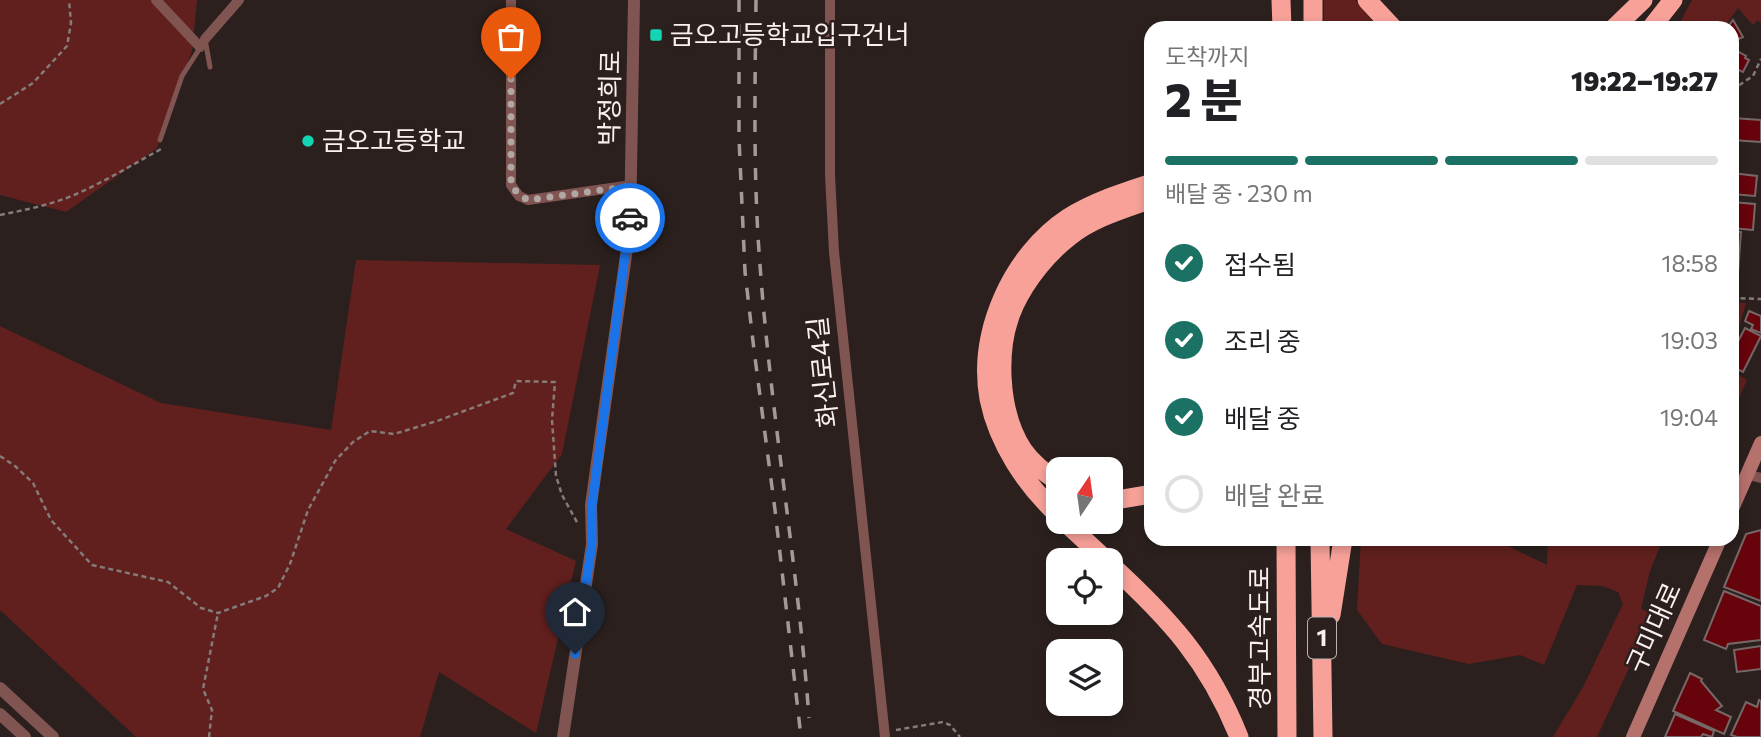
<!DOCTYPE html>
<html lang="ko">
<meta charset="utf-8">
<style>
:root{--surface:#fff;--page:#f6f6f6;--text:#202124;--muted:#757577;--line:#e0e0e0;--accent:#1b7264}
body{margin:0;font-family:Commissioner,"Noto Sans KR",sans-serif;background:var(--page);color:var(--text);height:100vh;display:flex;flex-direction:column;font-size:26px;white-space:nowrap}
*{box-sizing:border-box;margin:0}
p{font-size:23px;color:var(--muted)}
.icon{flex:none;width:38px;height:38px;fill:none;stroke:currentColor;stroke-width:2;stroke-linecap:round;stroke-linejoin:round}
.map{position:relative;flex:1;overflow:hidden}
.drawer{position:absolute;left:1144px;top:21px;width:595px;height:525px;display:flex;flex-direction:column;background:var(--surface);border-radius:21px;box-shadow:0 4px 10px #0003}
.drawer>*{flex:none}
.needle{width:46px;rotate:13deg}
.controls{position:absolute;left:1046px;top:457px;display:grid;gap:14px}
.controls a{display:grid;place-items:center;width:77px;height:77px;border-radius:14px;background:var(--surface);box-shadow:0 4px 10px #0003;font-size:35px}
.pin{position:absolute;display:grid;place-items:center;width:60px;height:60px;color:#fff;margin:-72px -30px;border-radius:50% 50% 50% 0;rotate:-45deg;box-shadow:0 0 7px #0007}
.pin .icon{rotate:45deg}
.courier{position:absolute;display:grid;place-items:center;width:70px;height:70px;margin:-35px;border:5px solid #1a73e8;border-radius:50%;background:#fff;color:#222;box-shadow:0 2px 9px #0007}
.head em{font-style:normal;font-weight:800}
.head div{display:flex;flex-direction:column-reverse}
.head{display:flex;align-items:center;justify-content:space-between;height:119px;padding:0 21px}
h1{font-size:46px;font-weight:800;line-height:52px}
.bar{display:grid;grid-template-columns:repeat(4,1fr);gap:10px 7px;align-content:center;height:84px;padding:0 21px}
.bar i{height:9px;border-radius:5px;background:var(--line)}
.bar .selected{background:var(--accent)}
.bar p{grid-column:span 4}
ol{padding:0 21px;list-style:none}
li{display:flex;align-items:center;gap:21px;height:77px}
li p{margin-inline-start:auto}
li .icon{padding:7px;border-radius:50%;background:var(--accent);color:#fff;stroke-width:4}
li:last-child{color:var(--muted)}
li i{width:38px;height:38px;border:4px solid var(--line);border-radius:50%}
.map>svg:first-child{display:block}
.green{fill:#61201d}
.building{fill:#67030b;stroke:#766867;stroke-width:2}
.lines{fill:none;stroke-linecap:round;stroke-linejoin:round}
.path{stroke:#857b79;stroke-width:2.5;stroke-dasharray:5 3.5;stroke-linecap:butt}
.service{stroke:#805551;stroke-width:5}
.minor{stroke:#805551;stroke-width:10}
.tertiary{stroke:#805551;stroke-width:12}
.secondary{stroke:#b5716b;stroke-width:14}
.motorway{stroke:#f7a199;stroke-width:19}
.rail{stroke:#a39a98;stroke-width:3.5;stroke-dasharray:12 12;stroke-linecap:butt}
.done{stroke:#b1a8a6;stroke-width:7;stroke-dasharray:0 12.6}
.route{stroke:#1a73e8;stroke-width:9}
.poi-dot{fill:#14d5b3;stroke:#2b201e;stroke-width:2.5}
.labels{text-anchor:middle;stroke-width:5;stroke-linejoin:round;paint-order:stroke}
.shield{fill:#2b201e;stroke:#bbb2b1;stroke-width:2}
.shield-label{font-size:24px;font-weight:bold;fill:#f9f1f0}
.poi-label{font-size:26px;fill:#f9f1f0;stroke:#2b201e;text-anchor:start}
.street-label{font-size:26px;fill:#f9f1f0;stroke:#2b201e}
</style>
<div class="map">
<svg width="1761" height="737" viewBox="0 0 1761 737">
<rect width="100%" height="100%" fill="#2b201e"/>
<path class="green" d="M 0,0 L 197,0 L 192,51 L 157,148 L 66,212 L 0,195 Z
M 1324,0 L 1355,0 L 1378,28 L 1324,28 Z
M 1692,0 L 1761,0 L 1761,23 L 1758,20 L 1753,25 L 1738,8 L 1724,28 L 1677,28 Z
M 356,260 L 600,265 L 562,454 L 506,529 L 576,561 L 536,733 L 439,672 L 420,737 L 136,737 L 0,610 L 0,326 L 161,403 L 331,430 Z
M 1733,302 L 1746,303 L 1738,331 L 1733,344 Z
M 1733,371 L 1747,380 L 1733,412 Z
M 1361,539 L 1487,539 L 1502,543 L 1547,565 L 1548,539 L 1676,539 L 1661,544 L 1650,571 L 1641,609 L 1654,614 L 1597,737 L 1553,737 L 1583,687 L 1623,604 L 1618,592 L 1603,586 L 1577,585 L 1544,665 L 1520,655 L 1469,664 L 1382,644 L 1357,610 Z"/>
<path class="building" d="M 1733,20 L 1743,37 L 1732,42 L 1732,28 L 1727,28 Z
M 1739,52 L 1746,56 L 1745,58 L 1749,60 L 1743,72 L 1732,67 L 1732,61 L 1734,62 Z
M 1733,118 L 1761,120 L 1761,142 L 1732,140 Z
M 1732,173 L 1757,176 L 1755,196 L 1732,194 Z
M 1732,202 L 1755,204 L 1753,230 L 1732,228 Z
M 1732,232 L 1741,232 L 1737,287 L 1732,286 Z
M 1749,311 L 1761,316 L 1761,333 L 1751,329 L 1753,325 L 1745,321 Z
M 1745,328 L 1761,336 L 1743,372 L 1733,367 L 1738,357 L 1732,355 L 1732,353 Z
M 1761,530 L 1761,601 L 1724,587 L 1746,534 Z
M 1724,591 L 1761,606 L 1761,640 L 1728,644 L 1726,649 L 1704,640 Z
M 1761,646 L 1761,669 L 1737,672 L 1734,650 Z
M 1690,673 L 1702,679 L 1701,681 L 1722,706 L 1716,710 L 1731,717 L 1724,734 L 1673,711 Z
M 1759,700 L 1761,701 L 1761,737 L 1737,737 L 1731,735 L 1746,702 L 1757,707 Z
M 1675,714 L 1714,731 L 1712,737 L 1703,734 L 1701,737 L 1665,737 Z"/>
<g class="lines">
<path class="path" d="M 1732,90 L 1753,76 L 1761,59
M 0,104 L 33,83 L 67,46 L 71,23 L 69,0
M 0,215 C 25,210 50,205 74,195 C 104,182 132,165 161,149
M 1732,298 L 1761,299
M 0,456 L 15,466 L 33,483 L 51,520 L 92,565 L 168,582 L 201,608 L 218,613 L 266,596 L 278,588 L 290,564 L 308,510 L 335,461 L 353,442 L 370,431 L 394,434 L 437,421 L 513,393 L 516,381 L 555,382 L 552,420 L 556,476 L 562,495 L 578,524
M 896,730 L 943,722 L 950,725 L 960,737
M 209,737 L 212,710 L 203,689 L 218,613"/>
<path class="service" d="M 205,39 L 210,67
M 160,140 L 182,76 L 200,48"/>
<path class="minor" d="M 156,0 L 200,47
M 511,0 L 511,185 L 519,196 L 528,200 L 632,185
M 830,0 L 830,175 L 834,252 L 885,737
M 205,39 L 239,0
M 1748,475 L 1761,478"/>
<path class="tertiary" d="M 0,688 L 53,737
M 0,714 L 25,737
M 563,737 L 592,544 L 591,505 L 630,227 L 634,0"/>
<path class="secondary" d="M 1732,509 L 1761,443
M 1633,737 L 1720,539"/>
<path class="motorway" d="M 1281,0 L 1282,28
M 1313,0 L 1313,28
M 1367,0 L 1393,28
M 1614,28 L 1643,0
M 1651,28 L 1673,0
M 1059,482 C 1046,474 1032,463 1023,450 C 998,411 995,346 1015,304 C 1027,279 1047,254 1069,237 C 1092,218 1124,209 1152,199
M 1111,498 L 1122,499 L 1152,494
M 1059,516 C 1026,485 998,444 989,399 C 977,332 1012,255 1068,218 C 1093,202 1124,192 1152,183
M 1065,522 L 1106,560
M 1286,539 L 1287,737
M 1320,539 L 1323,737
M 1111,565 C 1170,619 1209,662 1239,737
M 1331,615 L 1343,539"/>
<path class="rail" d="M 739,0 L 739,138 L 745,272 L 754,350 L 775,510 L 801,737
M 756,0 C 755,88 753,177 760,265 C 771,417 798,567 809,718"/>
</g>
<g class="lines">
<path class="done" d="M 511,79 L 511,185 L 519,195 L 528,200 L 632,186 L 630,218"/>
<path class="route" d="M 575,654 L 592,544 L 592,505 L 630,218"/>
</g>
<g class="poi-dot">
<rect x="649" y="28" width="14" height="14" rx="3.5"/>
<circle cx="308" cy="141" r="7"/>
</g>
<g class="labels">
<rect class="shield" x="1308" y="617.5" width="28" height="41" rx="5"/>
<g class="shield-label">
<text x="1322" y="646">1</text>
</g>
<g class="poi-label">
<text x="670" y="44">금오고등학교입구건너</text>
<text x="322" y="150">금오고등학교</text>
</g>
<g class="street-label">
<text transform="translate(610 98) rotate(-89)" y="9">박정희로</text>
<text transform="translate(823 372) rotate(-96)" y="9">화신로4길</text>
<text transform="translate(1654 628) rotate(-66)" y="9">구미대로</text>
<text transform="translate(1260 638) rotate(-90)" y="9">경부고속도로</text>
</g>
</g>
</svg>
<div class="controls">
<a><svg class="needle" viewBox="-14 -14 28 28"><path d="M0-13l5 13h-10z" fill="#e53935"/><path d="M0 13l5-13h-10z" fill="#757577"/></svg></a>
<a><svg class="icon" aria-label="locate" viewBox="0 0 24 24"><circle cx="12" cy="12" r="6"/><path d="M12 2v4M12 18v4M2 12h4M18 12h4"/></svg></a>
<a><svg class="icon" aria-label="layers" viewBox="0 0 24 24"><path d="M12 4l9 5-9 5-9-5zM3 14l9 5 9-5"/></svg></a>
</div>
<div class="pin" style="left:511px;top:79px;background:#ea580c"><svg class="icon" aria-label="bag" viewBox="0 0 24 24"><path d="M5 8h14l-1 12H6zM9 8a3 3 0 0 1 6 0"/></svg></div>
<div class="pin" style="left:575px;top:654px;background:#1f2937"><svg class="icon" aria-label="home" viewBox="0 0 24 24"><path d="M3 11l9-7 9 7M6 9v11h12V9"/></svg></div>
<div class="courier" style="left:630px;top:218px"><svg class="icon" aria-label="car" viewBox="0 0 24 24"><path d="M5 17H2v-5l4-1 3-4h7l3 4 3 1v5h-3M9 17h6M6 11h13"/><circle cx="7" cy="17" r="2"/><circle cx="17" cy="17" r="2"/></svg></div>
<section class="drawer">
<div class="head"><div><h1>2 분</h1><p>도착까지</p></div><em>19:22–19:27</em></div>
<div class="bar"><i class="selected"></i><i class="selected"></i><i class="selected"></i><i></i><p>배달 중 · 230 m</p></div>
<ol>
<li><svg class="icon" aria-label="check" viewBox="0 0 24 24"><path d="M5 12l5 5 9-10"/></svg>접수됨<p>18:58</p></li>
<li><svg class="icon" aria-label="check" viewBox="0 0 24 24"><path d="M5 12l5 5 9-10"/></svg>조리 중<p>19:03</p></li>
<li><svg class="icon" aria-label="check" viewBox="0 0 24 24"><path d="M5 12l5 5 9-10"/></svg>배달 중<p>19:04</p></li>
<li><i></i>배달 완료</li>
</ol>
</section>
</div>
